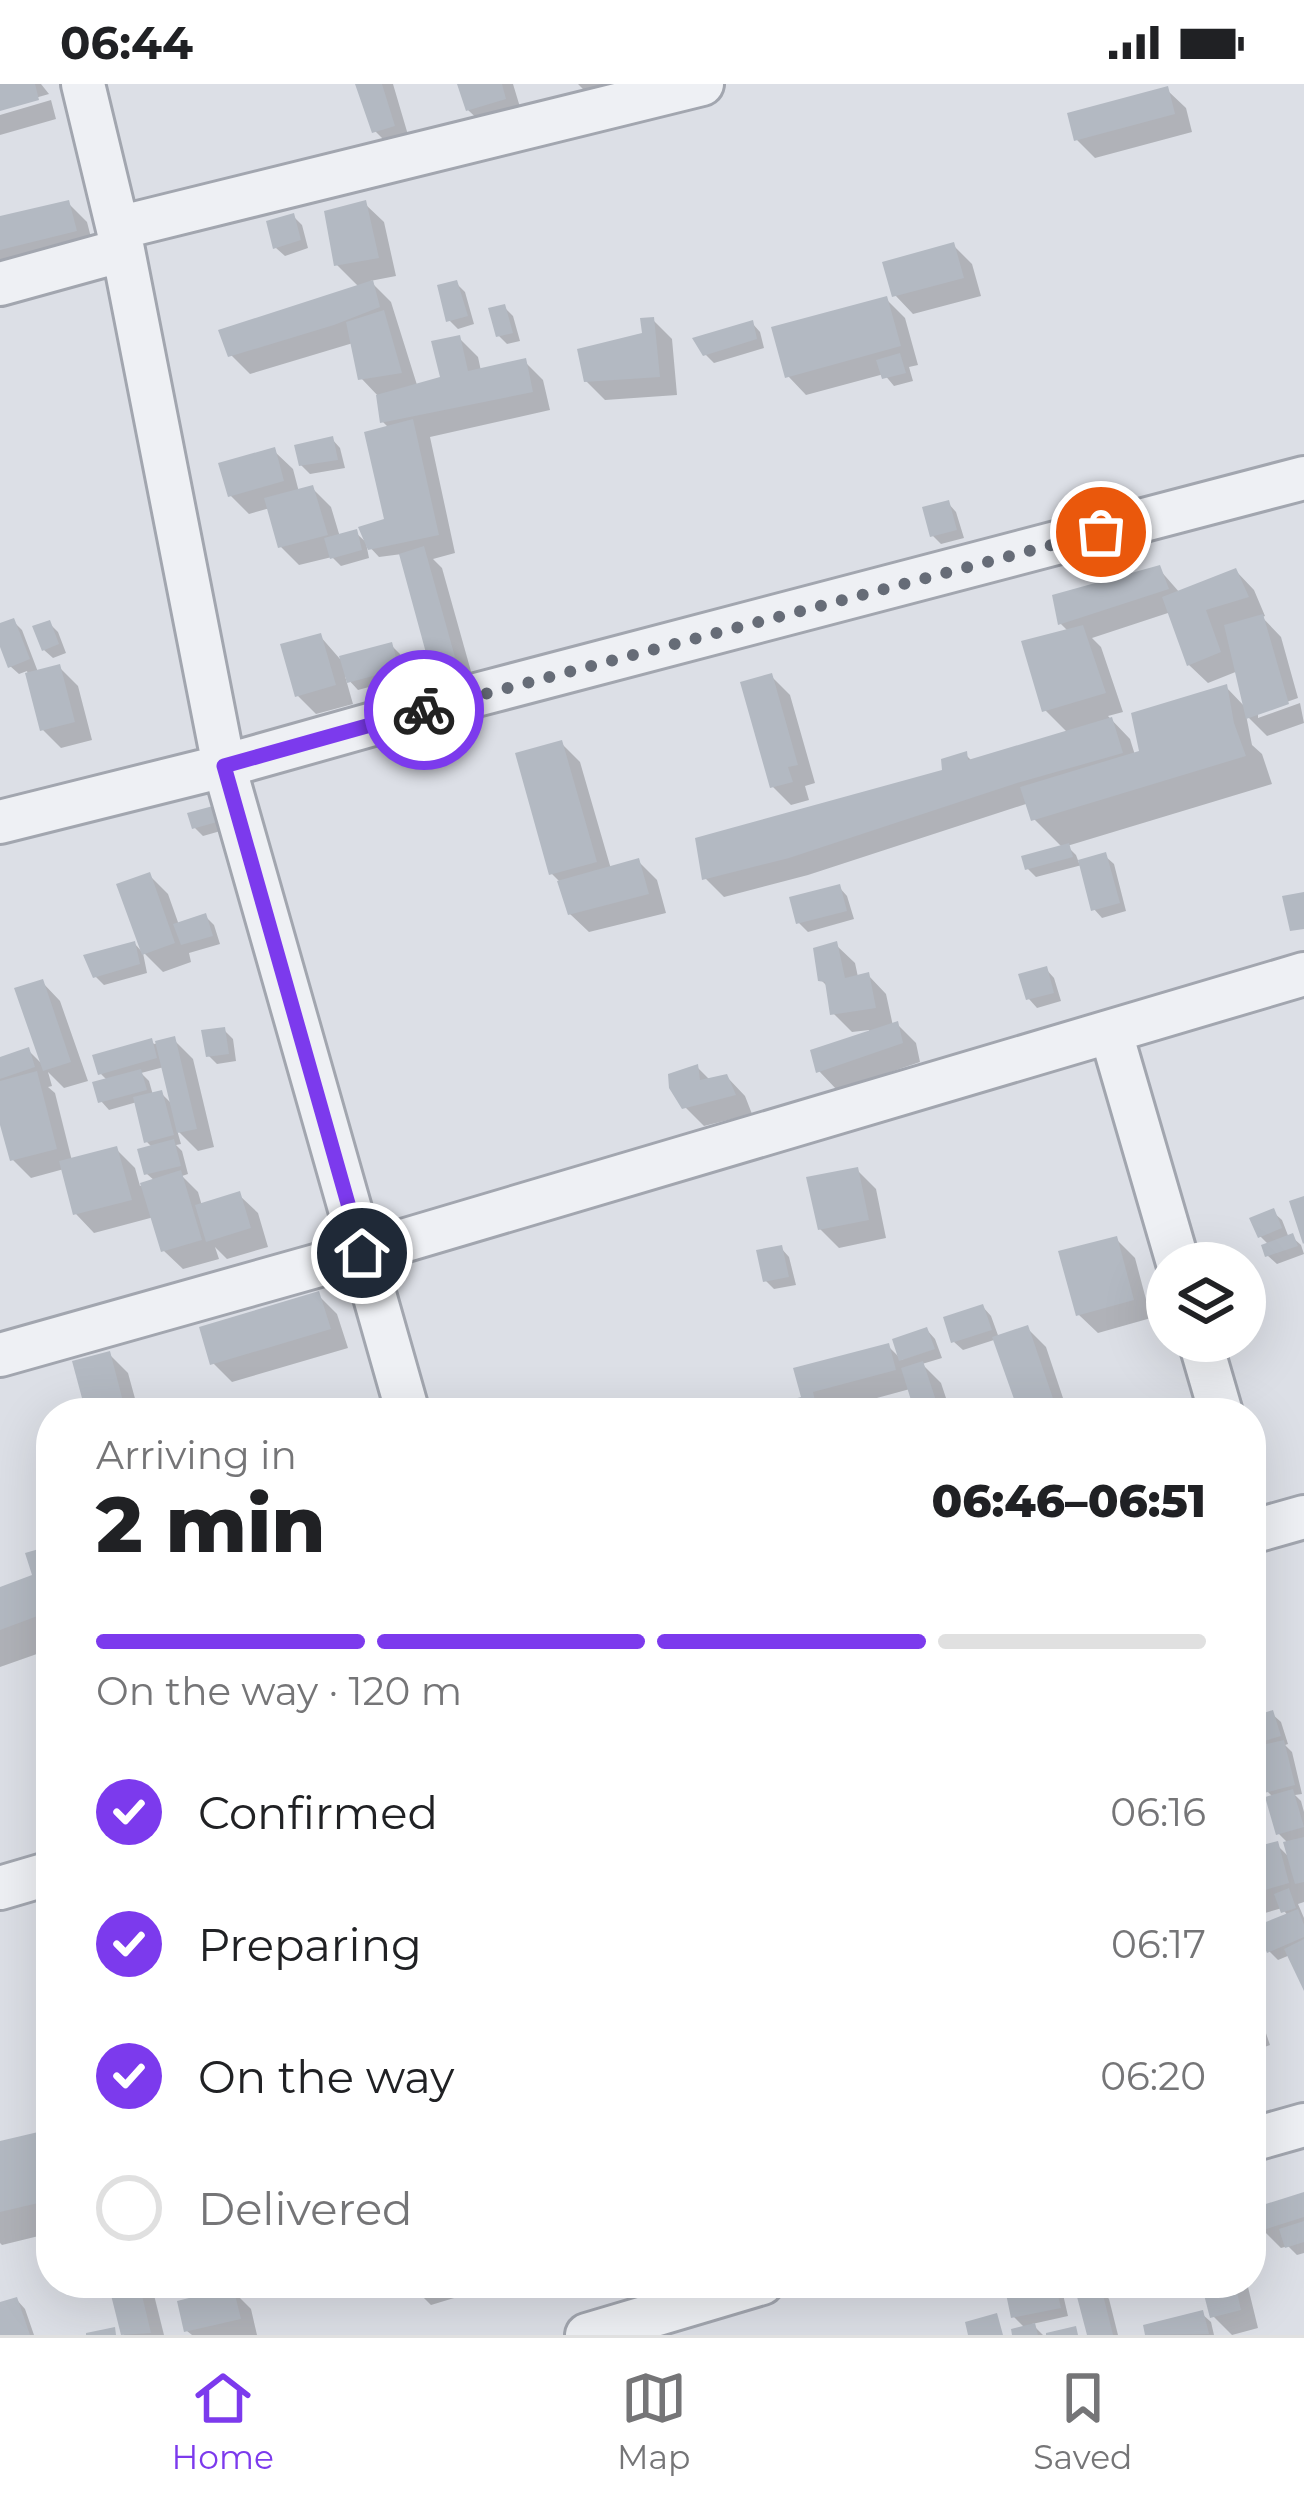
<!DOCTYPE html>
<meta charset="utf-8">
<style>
:root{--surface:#fff;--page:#f6f6f6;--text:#202124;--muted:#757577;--line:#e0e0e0;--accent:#7c3aed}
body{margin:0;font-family:Montserrat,sans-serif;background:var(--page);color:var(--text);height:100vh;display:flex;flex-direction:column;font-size:45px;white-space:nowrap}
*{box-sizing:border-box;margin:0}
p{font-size:39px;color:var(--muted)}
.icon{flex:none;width:66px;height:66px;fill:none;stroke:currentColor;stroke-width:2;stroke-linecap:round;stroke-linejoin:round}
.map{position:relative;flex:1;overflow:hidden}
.details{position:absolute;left:36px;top:1314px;width:1230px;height:900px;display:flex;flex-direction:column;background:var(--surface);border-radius:48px;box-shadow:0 12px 48px #0002}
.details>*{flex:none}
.tools{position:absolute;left:1146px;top:1158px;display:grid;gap:24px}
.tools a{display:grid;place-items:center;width:120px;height:120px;border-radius:50%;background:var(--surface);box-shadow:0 12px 48px #0002;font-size:60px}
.pin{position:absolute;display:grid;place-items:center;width:102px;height:102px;color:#fff;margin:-51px;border:6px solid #fff;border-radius:50%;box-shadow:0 3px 12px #0007}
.courier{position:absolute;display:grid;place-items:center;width:120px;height:120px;margin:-60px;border:9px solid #7c3aed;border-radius:50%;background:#fff;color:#222;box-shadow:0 3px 15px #0007}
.summary em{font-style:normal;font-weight:800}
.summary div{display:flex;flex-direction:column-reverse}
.summary{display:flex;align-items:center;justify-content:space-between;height:204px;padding:0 60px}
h1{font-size:78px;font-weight:800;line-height:90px}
.bar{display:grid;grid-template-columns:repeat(4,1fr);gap:18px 12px;align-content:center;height:144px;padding:0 60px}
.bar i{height:15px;border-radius:9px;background:var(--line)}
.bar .selected{background:var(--accent)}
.bar p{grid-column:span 4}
ol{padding:0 60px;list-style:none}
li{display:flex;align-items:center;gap:36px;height:132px}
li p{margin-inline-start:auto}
li .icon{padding:12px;border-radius:50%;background:var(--accent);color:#fff;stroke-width:4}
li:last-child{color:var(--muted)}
li i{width:66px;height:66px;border:6px solid var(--line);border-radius:50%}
.status{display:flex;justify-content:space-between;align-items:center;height:84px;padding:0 60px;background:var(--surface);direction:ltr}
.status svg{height:33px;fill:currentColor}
.dock{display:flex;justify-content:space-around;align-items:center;height:168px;border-top:3px solid var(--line);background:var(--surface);font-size:33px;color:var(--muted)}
.dock a{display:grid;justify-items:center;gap:6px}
.dock .selected{color:var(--accent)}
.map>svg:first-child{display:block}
.shadow{fill:#0003;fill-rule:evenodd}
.building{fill:#b3b9c2}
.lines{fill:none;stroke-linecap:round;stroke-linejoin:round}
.minor-casing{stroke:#a2a6af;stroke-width:48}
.minor{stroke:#eef0f4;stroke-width:42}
.done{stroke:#666c77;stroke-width:12;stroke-dasharray:0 21.6}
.route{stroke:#7c3aed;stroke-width:15}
</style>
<div class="status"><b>06:44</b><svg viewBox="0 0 49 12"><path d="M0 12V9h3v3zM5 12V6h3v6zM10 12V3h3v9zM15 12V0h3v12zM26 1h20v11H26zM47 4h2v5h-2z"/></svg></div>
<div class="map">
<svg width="1304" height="2251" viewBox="0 0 1304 2251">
<rect width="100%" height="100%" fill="#dcdfe6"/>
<path class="shadow" d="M 0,0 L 41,0 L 49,10 L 0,24 Z
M 358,0 L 393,0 L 411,61 L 394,66 L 375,47 Z
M 460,0 L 513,0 L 523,33 L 487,44 L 468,26 Z
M 578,0 L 650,0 L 593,15 Z
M 1167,6 L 1186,24 L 1192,48 L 1095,74 L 1076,55 Z
M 51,16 L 56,35 L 0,51 L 0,31 Z
M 68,119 L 87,138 L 94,165 L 0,188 L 0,136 Z
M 365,120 L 384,138 L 396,192 L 370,197 L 391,218 L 417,301 L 443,295 L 459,254 L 478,273 L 481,287 L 525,278 L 543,296 L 550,326 L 430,353 L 455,469 L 433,475 L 442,484 L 472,591 L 450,597 L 432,578 L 402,470 L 379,473 L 366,459 L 369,474 L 341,482 L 332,473 L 299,481 L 281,463 L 270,424 L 249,430 L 230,411 L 274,367 L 293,385 L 299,408 L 313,405 L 331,423 L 340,453 L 356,449 L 369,461 L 389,445 L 389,344 L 383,338 L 379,313 L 361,294 L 353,259 L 250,290 L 231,271 L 359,203 L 337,181 Z
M 293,132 L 302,141 L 308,164 L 285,172 L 276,164 Z
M 954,162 L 972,180 L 981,212 L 913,230 L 895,211 Z
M 456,199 L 465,208 L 474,240 L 458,245 L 449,236 Z
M 886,215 L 905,234 L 918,281 L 909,283 L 913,297 L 894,302 L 884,290 L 806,311 L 788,292 Z
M 504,223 L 513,232 L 520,257 L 507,260 L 499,252 Z
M 653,236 L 672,255 L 677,311 L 605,316 L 586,297 L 646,252 Z
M 752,239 L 760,248 L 764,264 L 714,279 L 705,270 Z
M 332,355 L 340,364 L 345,384 L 310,390 L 301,381 Z
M 948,419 L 956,428 L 964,454 L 941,460 L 933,452 Z
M 1159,485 L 1180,509 L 1236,487 L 1254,506 L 1265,532 L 1262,533 L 1281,553 L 1298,614 L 1258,628 L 1258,634 L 1300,619 L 1304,639 L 1267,652 L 1246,631 L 1252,661 L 1262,670 L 1272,700 L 1067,762 L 1076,771 L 1079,779 L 1105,772 L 1114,780 L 1126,827 L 1102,834 L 1094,825 L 1082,781 L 1036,793 L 1027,784 L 1062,763 L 1034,735 L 1029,719 L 808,791 L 724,813 L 705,794 L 945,689 L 966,671 L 973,678 L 1068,649 L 1045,626 L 1069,548 L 1060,539 ZM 1171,528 L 1189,581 L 1208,599 L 1238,587 L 1246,624 L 1226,603 L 1135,671 L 1130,655 L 1108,632 L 1123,628 L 1101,563 L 1092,554 Z
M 13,537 L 22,546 L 38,588 L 59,583 L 78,602 L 92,656 L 61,664 L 43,646 L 27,587 L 19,590 L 10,582 L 0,554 L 0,542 Z
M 49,539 L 58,548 L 66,569 L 53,574 L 44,566 Z
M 320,552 L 340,575 L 391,561 L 400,570 L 406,593 L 358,606 L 345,592 L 353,620 L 316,630 L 297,611 Z
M 771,592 L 790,611 L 815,699 L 805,702 L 809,716 L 791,721 L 773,703 Z
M 561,659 L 580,678 L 611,785 L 638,777 L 657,796 L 666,829 L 589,848 L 570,830 L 560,798 L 552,790 Z
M 212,725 L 221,734 L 224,746 L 203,752 L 194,743 Z
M 149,791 L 168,810 L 179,841 L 206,833 L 214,841 L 220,860 L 189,869 L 191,878 L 163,888 L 144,869 Z
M 839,803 L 847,812 L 854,835 L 808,848 L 799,839 Z
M 135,860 L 143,869 L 147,889 L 104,901 L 95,892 Z
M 836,861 L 855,879 L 858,893 L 868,891 L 886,910 L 893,942 L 897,940 L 916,959 L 920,978 L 837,1006 L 819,987 L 870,949 L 869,946 L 852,948 L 833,929 L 829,904 L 821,896 Z
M 1046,885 L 1054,894 L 1061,917 L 1037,924 L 1029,915 Z
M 42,898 L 60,917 L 88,997 L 64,1004 L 48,988 L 52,1002 L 48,1003 L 55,1009 L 72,1077 L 116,1065 L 135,1084 L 140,1102 L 155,1097 L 147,1090 L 153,1064 L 147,1058 L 137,1018 L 109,1026 L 101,1017 L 108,997 L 101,990 L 151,957 L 154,960 L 174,956 L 193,975 L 214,1063 L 198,1067 L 177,1046 L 181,1060 L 176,1061 L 182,1067 L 188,1090 L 182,1092 L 198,1108 L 202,1122 L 239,1111 L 258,1129 L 268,1163 L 227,1175 L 215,1163 L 219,1175 L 183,1185 L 164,1167 L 154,1133 L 94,1149 L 76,1130 L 64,1085 L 31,1094 L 12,1075 L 0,1029 L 0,976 L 28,966 L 44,982 ZM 164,983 L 173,1021 L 161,1009 L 153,1011 L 149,997 L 141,989 Z
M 224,946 L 233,955 L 236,977 L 217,980 L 208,971 Z
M 697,983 L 711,997 L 727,993 L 745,1012 L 752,1030 L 704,1042 L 685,1023 Z
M 857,1086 L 876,1105 L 886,1154 L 839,1164 L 820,1145 Z
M 1273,1128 L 1282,1136 L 1289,1154 L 1292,1153 L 1301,1161 L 1304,1170 L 1277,1180 L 1268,1172 L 1269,1161 L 1260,1152 Z
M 1116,1155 L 1135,1174 L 1151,1234 L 1098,1249 L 1079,1231 Z
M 781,1164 L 789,1173 L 796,1201 L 774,1205 L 766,1197 Z
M 318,1211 L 337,1230 L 348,1264 L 232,1298 L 213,1279 Z
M 983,1223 L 991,1232 L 999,1254 L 1027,1244 L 1046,1263 L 1068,1329 L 1022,1329 L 997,1255 L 963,1266 L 954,1258 Z
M 927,1246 L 935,1255 L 942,1274 L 922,1280 L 941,1299 L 951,1329 L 918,1329 L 910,1305 L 829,1327 L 830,1329 L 751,1329 L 805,1315 L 797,1286 L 888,1262 L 902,1276 Z
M 109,1270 L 128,1289 L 139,1329 L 89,1329 Z
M 45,1466 L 51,1472 L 51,1565 L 0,1583 L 0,1507 L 36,1493 Z
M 1272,1630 L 1281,1638 L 1288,1660 L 1285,1661 L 1292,1668 L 1302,1710 L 1295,1711 L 1301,1717 L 1304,1728 L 1304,1818 L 1298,1820 L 1304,1834 L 1304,1900 L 1290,1871 L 1278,1876 L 1269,1867 L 1288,1832 L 1282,1824 L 1251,1833 L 1251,1768 L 1277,1761 L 1291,1775 L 1286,1757 L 1279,1750 L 1274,1714 L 1267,1707 L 1258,1669 L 1251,1671 L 1251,1648 L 1255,1652 L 1251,1636 Z
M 1251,1905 L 1270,1961 L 1251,1968 Z
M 51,2048 L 51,2149 L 2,2161 L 0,2159 L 0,2060 Z
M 1304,2111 L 1304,2169 L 1297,2171 L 1288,2162 L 1281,2164 L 1263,2146 Z
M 111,2199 L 151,2199 L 164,2251 L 124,2251 Z
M 418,2199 L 460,2199 L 464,2211 L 431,2221 L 422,2212 Z
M 1047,2199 L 1055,2199 L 1062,2206 L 1068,2232 L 1032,2240 L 1043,2251 L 1015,2251 L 1025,2244 L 1014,2233 Z
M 1205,2199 L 1247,2199 L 1258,2244 L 1232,2251 L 1213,2232 Z
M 1101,2206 L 1109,2215 L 1118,2251 L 1090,2251 Z
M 233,2207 L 251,2225 L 257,2251 L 192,2251 L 187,2247 Z
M 17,2216 L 25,2225 L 34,2251 L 0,2251 L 0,2221 Z
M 1202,2230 L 1211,2238 L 1214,2251 L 1148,2251 L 1146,2244 Z"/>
<path class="building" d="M 0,0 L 35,0 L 39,16 L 0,27 Z
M 355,0 L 382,0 L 395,42 L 372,49 Z
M 457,0 L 502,0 L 506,15 L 466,27 Z
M 1168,2 L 1175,30 L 1074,57 L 1067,29 Z
M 69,116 L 77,147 L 0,166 L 0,132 Z
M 366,116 L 379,174 L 334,182 L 324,127 Z
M 294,129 L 301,156 L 273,165 L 266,137 Z
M 954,158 L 964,194 L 892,213 L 882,178 Z
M 373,196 L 380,223 L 334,241 L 228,273 L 218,246 Z
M 457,196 L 468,232 L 446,238 L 437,201 Z
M 887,212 L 901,262 L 785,294 L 771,243 Z
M 505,220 L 513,249 L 496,253 L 488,224 Z
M 384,226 L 402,289 L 358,296 L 346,238 Z
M 654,233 L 660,293 L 584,298 L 577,265 L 642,249 L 640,234 Z
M 753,236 L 757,255 L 703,272 L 692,254 Z
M 460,251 L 468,287 L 526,274 L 533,308 L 380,339 L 376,311 L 440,293 L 431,257 Z
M 900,269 L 906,289 L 882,295 L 876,276 Z
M 413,335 L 439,451 L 368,466 L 358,443 L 384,435 L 364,348 Z
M 333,352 L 338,376 L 299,382 L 294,361 Z
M 275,363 L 284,397 L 228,413 L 218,379 Z
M 313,401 L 328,451 L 278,464 L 264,414 Z
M 949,416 L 957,446 L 930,453 L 922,423 Z
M 357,445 L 362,466 L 330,475 L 324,454 Z
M 424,462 L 455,573 L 429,580 L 399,470 Z
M 1160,481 L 1169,505 L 1058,541 L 1052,511 Z
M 1236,484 L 1249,513 L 1206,526 L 1221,568 L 1187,582 L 1162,513 Z
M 1263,530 L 1289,620 L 1246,635 L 1224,541 Z
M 14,534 L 30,575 L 8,584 L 0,563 L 0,539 Z
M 50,536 L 59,560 L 42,567 L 32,542 Z
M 1083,541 L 1106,609 L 1042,628 L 1021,557 Z
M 321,549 L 336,601 L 295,613 L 280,560 Z
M 392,558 L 399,585 L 347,599 L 339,572 Z
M 60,580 L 75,638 L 40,647 L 25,589 Z
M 772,589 L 798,681 L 788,683 L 793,698 L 770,704 L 740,598 Z
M 1227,600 L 1234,639 L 1246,672 L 1031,737 L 1020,703 L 1139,667 L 1131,629 Z
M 1112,633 L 1123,669 L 1017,699 L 789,774 L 702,796 L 695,754 L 942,686 L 941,675 L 967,667 L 968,676 Z
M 562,656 L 597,778 L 549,791 L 515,669 Z
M 213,722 L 217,738 L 192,745 L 187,729 Z
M 1069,759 L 1073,773 L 1025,786 L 1021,772 Z
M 1106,768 L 1120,819 L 1091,827 L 1078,776 Z
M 639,774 L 649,810 L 568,831 L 557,797 Z
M 150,788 L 175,859 L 142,871 L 116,800 Z
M 840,800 L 847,827 L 796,840 L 789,813 Z
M 1304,808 L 1304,845 L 1290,847 L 1282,812 Z
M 206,829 L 213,852 L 181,861 L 173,840 Z
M 135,857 L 140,880 L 93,894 L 83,871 Z
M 837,857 L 845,894 L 869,888 L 876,924 L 830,931 L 825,898 L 818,897 L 813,864 Z
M 1047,882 L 1054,909 L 1026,916 L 1018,890 Z
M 43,895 L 71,978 L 43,987 L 14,904 Z
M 898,937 L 903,959 L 816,989 L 810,966 Z
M 225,943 L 229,970 L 206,973 L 201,946 Z
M 175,952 L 197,1045 L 177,1049 L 155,957 Z
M 152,954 L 157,974 L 98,991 L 92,971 Z
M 29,963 L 35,983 L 0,995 L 0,973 Z
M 698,980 L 700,996 L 727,990 L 736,1011 L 682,1025 L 669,1004 L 668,990 Z
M 141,985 L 147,1006 L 98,1019 L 92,998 Z
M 37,987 L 57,1065 L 10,1077 L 0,1041 L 0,997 Z
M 162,1006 L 174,1051 L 144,1059 L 133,1013 Z
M 174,1055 L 181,1082 L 144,1091 L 137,1065 Z
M 117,1062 L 132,1116 L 73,1131 L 59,1077 Z
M 858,1083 L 869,1136 L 818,1146 L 806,1093 Z
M 181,1086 L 202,1156 L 161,1168 L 140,1099 Z
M 240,1107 L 251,1144 L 206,1158 L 195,1121 Z
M 1304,1112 L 1304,1159 L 1303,1160 L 1289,1117 Z
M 1274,1124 L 1282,1144 L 1258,1154 L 1249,1134 Z
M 1293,1149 L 1298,1162 L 1265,1173 L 1261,1161 Z
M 1117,1152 L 1134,1216 L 1076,1232 L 1058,1167 Z
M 782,1161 L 789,1193 L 763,1198 L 756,1166 Z
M 319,1207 L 331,1245 L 210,1281 L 199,1243 Z
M 983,1220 L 992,1246 L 951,1259 L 943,1233 Z
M 1028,1241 L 1058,1329 L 1019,1329 L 992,1253 Z
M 927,1243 L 935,1265 L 899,1277 L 892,1255 Z
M 889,1259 L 896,1286 L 813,1308 L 818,1329 L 745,1329 L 801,1313 L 793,1284 Z
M 110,1267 L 126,1329 L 86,1329 L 72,1277 Z
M 923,1277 L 940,1329 L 915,1329 L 901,1284 Z
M 46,1463 L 51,1477 L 51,1527 L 0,1546 L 0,1503 L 32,1491 L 25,1469 Z
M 1273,1626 L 1281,1652 L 1254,1660 L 1251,1633 Z
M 1284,1656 L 1295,1701 L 1264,1709 L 1253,1663 Z
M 1293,1705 L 1304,1743 L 1276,1751 L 1265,1713 Z
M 1304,1753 L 1304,1798 L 1295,1800 L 1283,1758 Z
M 1278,1757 L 1289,1799 L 1251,1810 L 1251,1764 Z
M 1289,1804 L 1296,1824 L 1281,1829 L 1274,1810 Z
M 1298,1825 L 1304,1841 L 1304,1853 L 1267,1869 L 1256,1842 Z
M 1304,1855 L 1304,1907 L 1284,1865 Z
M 51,2045 L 51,2116 L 0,2128 L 0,2057 Z
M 1304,2108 L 1304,2133 L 1260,2147 L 1253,2124 Z
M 1304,2137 L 1304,2158 L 1285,2164 L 1279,2145 Z
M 108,2199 L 139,2199 L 151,2249 L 121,2251 Z
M 415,2199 L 456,2199 L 457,2203 L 420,2214 Z
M 1033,2199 L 1055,2199 L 1061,2224 L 1011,2234 L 1005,2205 Z
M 1201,2199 L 1235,2199 L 1241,2226 L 1210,2234 Z
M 233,2203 L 241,2235 L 184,2248 L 177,2217 Z
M 1101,2203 L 1113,2251 L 1087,2251 L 1076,2209 Z
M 17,2213 L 30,2251 L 0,2251 L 0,2218 Z
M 1203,2226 L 1209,2250 L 1145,2251 L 1143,2241 Z
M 997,2229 L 1003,2251 L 968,2251 L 965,2238 Z
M 1035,2239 L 1038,2251 L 1012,2251 L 1011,2245 Z
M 1076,2242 L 1078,2251 L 1046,2251 L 1046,2249 Z
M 115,2243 L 116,2251 L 86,2251 L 86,2249 Z"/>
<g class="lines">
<g class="minor-casing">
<path id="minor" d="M 83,0 L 123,166 L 224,682 L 408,1329
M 118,144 L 702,0
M 0,200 L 123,166
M 0,738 L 224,682 L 476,611 L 1304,394
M 1111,949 L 1178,1179
M 1200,1257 L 1221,1329
M 0,1271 L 362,1169 L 1304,890
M 1251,1448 L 1304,1433
M 0,1804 L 51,1789
M 1251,2056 L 1304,2041
M 587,2251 L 762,2199"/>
</g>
<use href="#minor" class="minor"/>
</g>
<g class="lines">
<path class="done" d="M 424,626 L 1101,448"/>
<path class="route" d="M 362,1169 L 224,682 L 424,626"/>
</g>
</svg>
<div class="tools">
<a><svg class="icon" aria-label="layers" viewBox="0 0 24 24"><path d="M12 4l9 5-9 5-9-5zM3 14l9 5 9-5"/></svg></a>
</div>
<div class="pin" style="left:1101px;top:448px;background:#ea580c"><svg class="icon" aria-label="bag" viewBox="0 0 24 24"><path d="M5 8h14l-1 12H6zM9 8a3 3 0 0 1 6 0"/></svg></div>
<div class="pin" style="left:362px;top:1169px;background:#1f2937"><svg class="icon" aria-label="home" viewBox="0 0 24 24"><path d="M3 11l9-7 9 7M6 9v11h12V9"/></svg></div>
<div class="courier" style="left:424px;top:626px"><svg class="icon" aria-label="bike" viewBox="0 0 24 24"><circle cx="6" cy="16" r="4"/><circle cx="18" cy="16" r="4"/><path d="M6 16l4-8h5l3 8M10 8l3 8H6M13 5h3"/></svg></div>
<section class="details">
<div class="summary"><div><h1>2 min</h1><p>Arriving in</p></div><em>06:46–06:51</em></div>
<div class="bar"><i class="selected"></i><i class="selected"></i><i class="selected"></i><i></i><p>On the way · 120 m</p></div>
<ol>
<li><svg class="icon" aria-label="check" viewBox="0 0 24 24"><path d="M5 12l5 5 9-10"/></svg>Confirmed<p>06:16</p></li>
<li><svg class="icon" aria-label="check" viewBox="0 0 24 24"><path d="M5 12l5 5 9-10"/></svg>Preparing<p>06:17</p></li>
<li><svg class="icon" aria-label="check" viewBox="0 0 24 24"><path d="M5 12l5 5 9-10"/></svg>On the way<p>06:20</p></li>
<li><i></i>Delivered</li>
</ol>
</section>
</div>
<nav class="dock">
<a class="selected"><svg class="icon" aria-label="home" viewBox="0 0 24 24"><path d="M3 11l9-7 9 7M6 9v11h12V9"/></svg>Home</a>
<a><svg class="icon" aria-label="map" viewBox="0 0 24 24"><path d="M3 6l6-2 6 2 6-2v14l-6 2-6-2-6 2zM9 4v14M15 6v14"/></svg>Map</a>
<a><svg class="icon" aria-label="saved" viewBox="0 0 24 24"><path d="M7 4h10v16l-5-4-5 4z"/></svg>Saved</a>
</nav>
